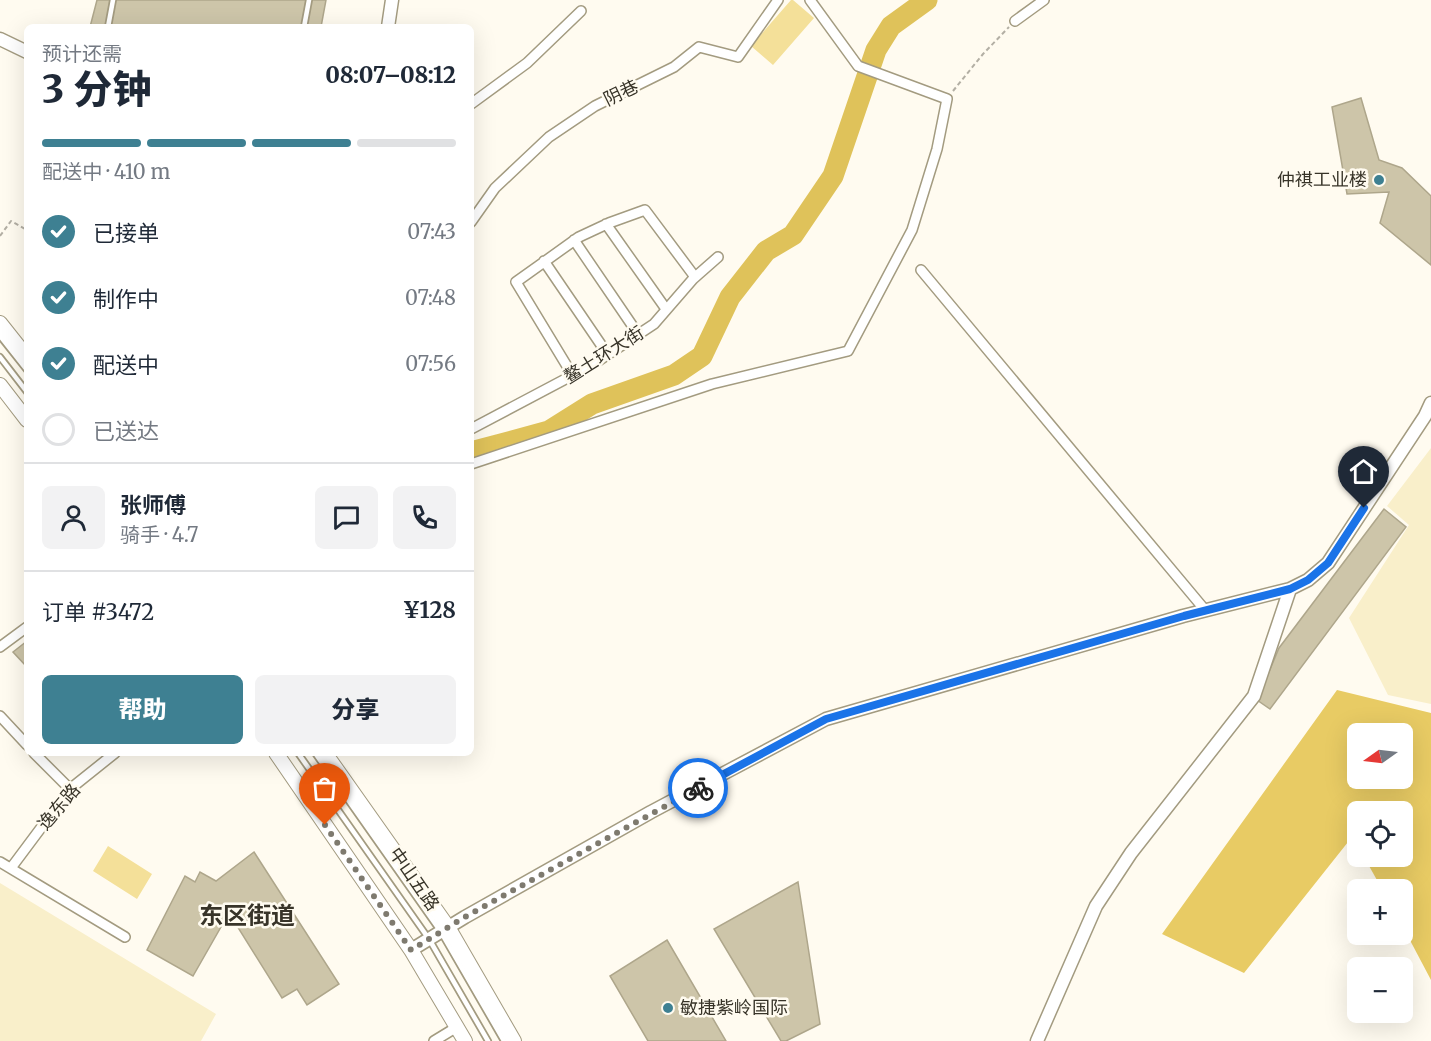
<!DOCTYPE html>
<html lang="zh">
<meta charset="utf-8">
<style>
:root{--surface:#fff;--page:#f2f2f3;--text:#1f2937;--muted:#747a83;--line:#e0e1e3;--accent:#3e8092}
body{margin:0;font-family:Merriweather,"Noto Sans SC",serif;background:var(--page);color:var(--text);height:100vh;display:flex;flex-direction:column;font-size:22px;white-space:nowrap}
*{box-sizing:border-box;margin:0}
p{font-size:20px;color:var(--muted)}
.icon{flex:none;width:33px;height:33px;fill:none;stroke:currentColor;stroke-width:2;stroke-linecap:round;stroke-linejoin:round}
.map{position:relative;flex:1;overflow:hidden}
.sheet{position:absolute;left:24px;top:24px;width:450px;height:732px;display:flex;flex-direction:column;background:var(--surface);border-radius:9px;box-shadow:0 6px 24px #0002}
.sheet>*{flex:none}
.needle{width:39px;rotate:256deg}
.buttons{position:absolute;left:1347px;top:723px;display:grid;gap:12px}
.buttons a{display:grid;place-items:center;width:66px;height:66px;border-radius:9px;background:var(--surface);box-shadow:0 6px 24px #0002;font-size:30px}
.pin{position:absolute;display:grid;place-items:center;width:51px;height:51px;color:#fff;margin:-62px -26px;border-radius:50% 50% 50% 0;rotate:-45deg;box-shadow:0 0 6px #0007}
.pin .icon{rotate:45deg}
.courier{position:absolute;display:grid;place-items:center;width:60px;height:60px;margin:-30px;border:4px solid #1a73e8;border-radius:50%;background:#fff;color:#222;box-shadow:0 2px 8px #0007}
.headline em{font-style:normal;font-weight:800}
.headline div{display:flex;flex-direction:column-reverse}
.headline{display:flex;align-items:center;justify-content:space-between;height:102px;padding:0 18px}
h1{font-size:39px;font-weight:800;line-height:45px}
.bar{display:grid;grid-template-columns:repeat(4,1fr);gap:9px 6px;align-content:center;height:72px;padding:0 18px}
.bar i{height:8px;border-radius:4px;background:var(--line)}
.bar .current{background:var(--accent)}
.bar p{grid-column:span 4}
.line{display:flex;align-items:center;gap:15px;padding:0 18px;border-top:2px solid var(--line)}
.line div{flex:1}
.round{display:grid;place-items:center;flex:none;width:63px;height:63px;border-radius:9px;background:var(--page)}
ol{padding:0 18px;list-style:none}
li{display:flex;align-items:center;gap:18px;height:66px}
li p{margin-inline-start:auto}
li .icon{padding:6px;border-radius:50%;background:var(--accent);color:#fff;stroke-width:4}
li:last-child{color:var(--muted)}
li i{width:33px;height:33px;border:3px solid var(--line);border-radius:50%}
.button{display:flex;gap:12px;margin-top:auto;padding:12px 18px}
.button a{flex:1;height:69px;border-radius:9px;background:var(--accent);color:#fff;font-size:24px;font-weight:800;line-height:69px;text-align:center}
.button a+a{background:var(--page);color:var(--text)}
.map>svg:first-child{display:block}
.built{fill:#f9efca}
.green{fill:#f4e099}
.forest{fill:#e8cb64;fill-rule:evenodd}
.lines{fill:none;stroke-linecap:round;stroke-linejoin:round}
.river{stroke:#dfc25a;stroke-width:21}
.building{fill:#cdc5a9;stroke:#aea68b;stroke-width:1.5}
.service-casing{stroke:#a39b80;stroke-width:8}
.minor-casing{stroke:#a39b80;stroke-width:12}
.tertiary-casing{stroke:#a39b80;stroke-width:15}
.secondary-casing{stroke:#a39b80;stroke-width:16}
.path{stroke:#b3afa4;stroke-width:2;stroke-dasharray:4.5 3;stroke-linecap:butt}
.service{stroke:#fff;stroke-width:4.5}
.minor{stroke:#fff;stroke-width:9}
.tertiary{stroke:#fff;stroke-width:12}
.secondary{stroke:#fff;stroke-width:14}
.done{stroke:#7e7a6f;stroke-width:6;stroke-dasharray:0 10.8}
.route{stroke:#1a73e8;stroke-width:8}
.poi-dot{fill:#3e8092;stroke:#fffbf0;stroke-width:2}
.labels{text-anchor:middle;stroke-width:5;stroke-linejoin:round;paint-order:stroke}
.street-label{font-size:18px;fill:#383429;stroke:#fffbf0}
.poi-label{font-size:18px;fill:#383429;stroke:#fffbf0;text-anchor:end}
.district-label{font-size:24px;font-weight:bold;fill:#383429;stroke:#fffbf0}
</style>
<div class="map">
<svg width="1431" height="1041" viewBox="0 0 1431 1041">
<rect width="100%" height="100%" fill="#fffbf0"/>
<path class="built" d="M 1431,448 L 1431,704 L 1388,695 L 1349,618 L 1409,525 L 1387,506 Z
M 0,883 L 216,1014 L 201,1041 L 0,1041 Z"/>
<path class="green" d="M 791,0 L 793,0 L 814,18 L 773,65 L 751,46 Z
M 108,846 L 152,874 L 137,899 L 93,871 Z"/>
<path class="forest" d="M 1337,690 L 1431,713 L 1431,980 L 1403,927 L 1402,890 L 1382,889 L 1364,857 L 1402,856 L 1402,812 L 1358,812 L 1357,845 L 1352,837 L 1244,973 L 1162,934 ZM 1358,734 L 1402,734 L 1402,778 L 1358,778 Z"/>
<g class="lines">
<path class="river" d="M 471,452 L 549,431 L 592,404 L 674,375 L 702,356 L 730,297 L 766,251 L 793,235 L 833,176 L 876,50 L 891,26 L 927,0"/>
</g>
<path class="building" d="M 97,0 L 326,0 L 321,27 L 90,27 Z
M 1361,98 L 1379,160 L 1402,168 L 1431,196 L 1431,265 L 1380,223 L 1389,192 L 1347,194 L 1332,107 Z
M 1384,509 L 1406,527 L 1270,709 L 1257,700 L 1279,648 Z
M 27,641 L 27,667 L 13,652 Z
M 254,852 L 339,984 L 307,1005 L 297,989 L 282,998 L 229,913 L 193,976 L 147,950 L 185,876 L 195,882 L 200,872 L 216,881 Z
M 798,882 L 820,1024 L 786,1041 L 781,1041 L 714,929 Z
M 667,940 L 726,1041 L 648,1041 L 610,976 Z"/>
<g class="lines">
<g class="service-casing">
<path id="service" d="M 108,27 L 113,0
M 304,27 L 309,0
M 0,336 L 27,370
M 0,357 L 27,392
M 298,753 L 429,939 L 488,1041
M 315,753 L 441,932 L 504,1041"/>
</g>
<g class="minor-casing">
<path id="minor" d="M 1015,21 L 1044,0
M 471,104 L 527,63 L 581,11
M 471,222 L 495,188 L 549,137 L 595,106 L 674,67 L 699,47 L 738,57 L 778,0
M 606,224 L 666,309
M 574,240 L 638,334
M 544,261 L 608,355
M 921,270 L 1205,610
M 573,376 L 516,282 L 579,237 L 609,223 L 645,210 L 695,277
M 471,429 L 592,365 L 654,324 L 693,279 L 718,257
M 471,464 L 712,384 L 848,351 L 912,230 L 937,149 L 947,99 L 858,66 L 810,0
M 0,647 L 27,627
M 0,716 L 27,745
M 34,753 L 70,789
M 0,862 L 125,937
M 11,868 L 70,789 L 115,753
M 434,1041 L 457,1027"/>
</g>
<g class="tertiary-casing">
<path id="tertiary" d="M 388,27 L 392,0
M 0,39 L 27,52
M 411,950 L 465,917 L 651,812 L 826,719 L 1183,616 L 1290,589 L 1308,580 L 1328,563 L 1425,416 L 1431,403
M 1037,1041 L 1096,906 L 1131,853 L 1254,696 L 1290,589"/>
</g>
<g class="secondary-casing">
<path id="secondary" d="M 0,323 L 27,357
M 0,385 L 27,420
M 276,753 L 411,950 L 465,1041
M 325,753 L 448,927 L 514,1041"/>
</g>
<path class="path" d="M 953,91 L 983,54 L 1009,27
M 0,236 L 11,221 L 27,230"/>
<use href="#service" class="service"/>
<use href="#minor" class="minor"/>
<use href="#tertiary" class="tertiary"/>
<use href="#secondary" class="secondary"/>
</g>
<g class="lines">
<path class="done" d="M 325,825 L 411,950 L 465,917 L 698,788"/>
<path class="route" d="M 698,788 L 826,719 L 1184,616 L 1290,589 L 1308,580 L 1328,563 L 1364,508"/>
</g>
<g class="poi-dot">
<circle cx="1379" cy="180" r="6"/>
<circle cx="668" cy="1008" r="6"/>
</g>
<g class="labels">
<g class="street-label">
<text transform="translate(621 93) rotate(-26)" y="6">阴巷</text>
<text transform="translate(604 355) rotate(-32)" y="6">鳌土环大街</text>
<text transform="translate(59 807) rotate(-50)" y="6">逸东路</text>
<text transform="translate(414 879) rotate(55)" y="6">中山五路</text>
</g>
<g class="poi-label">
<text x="1367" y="186">仲祺工业楼</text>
<text x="680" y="1014" text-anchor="start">敏捷紫岭国际</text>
</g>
<g class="district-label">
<text x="247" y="924">东区街道</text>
</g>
</g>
</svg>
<div class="buttons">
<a><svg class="needle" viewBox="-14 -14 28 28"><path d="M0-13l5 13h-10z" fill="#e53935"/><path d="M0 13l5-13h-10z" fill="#747a83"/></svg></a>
<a><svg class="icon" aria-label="locate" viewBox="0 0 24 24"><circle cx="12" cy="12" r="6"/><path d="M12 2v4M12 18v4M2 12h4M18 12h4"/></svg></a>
<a>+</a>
<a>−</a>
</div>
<div class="pin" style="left:325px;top:825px;background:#ea580c"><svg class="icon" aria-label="bag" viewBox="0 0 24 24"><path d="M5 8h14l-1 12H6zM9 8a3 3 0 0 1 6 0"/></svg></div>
<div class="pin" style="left:1364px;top:508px;background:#1f2937"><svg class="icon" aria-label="home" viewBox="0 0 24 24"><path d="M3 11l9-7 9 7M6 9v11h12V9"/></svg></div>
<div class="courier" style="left:698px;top:788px"><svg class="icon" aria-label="bike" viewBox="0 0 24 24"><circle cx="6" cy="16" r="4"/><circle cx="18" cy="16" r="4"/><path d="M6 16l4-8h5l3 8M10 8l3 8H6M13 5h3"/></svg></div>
<section class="sheet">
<div class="headline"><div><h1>3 分钟</h1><p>预计还需</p></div><em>08:07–08:12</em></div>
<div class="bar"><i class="current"></i><i class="current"></i><i class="current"></i><i></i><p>配送中 · 410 m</p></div>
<ol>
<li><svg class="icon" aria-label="check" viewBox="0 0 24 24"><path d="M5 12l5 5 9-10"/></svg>已接单<p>07:43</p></li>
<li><svg class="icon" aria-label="check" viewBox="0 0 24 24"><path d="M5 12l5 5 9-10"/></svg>制作中<p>07:48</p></li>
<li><svg class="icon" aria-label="check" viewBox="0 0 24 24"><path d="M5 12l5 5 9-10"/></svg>配送中<p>07:56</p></li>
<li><i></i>已送达</li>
</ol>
<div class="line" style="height:108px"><a class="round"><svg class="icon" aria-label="person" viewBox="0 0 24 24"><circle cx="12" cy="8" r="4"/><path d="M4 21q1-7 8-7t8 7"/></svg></a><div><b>张师傅</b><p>骑手 · 4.7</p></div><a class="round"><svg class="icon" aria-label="chat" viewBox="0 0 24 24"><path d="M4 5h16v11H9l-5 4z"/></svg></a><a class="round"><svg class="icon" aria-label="phone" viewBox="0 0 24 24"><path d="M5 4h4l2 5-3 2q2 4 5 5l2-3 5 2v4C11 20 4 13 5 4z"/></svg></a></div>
<div class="line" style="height:78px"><div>订单 #3472</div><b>¥128</b></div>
<div class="button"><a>帮助</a><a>分享</a></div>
</section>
</div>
